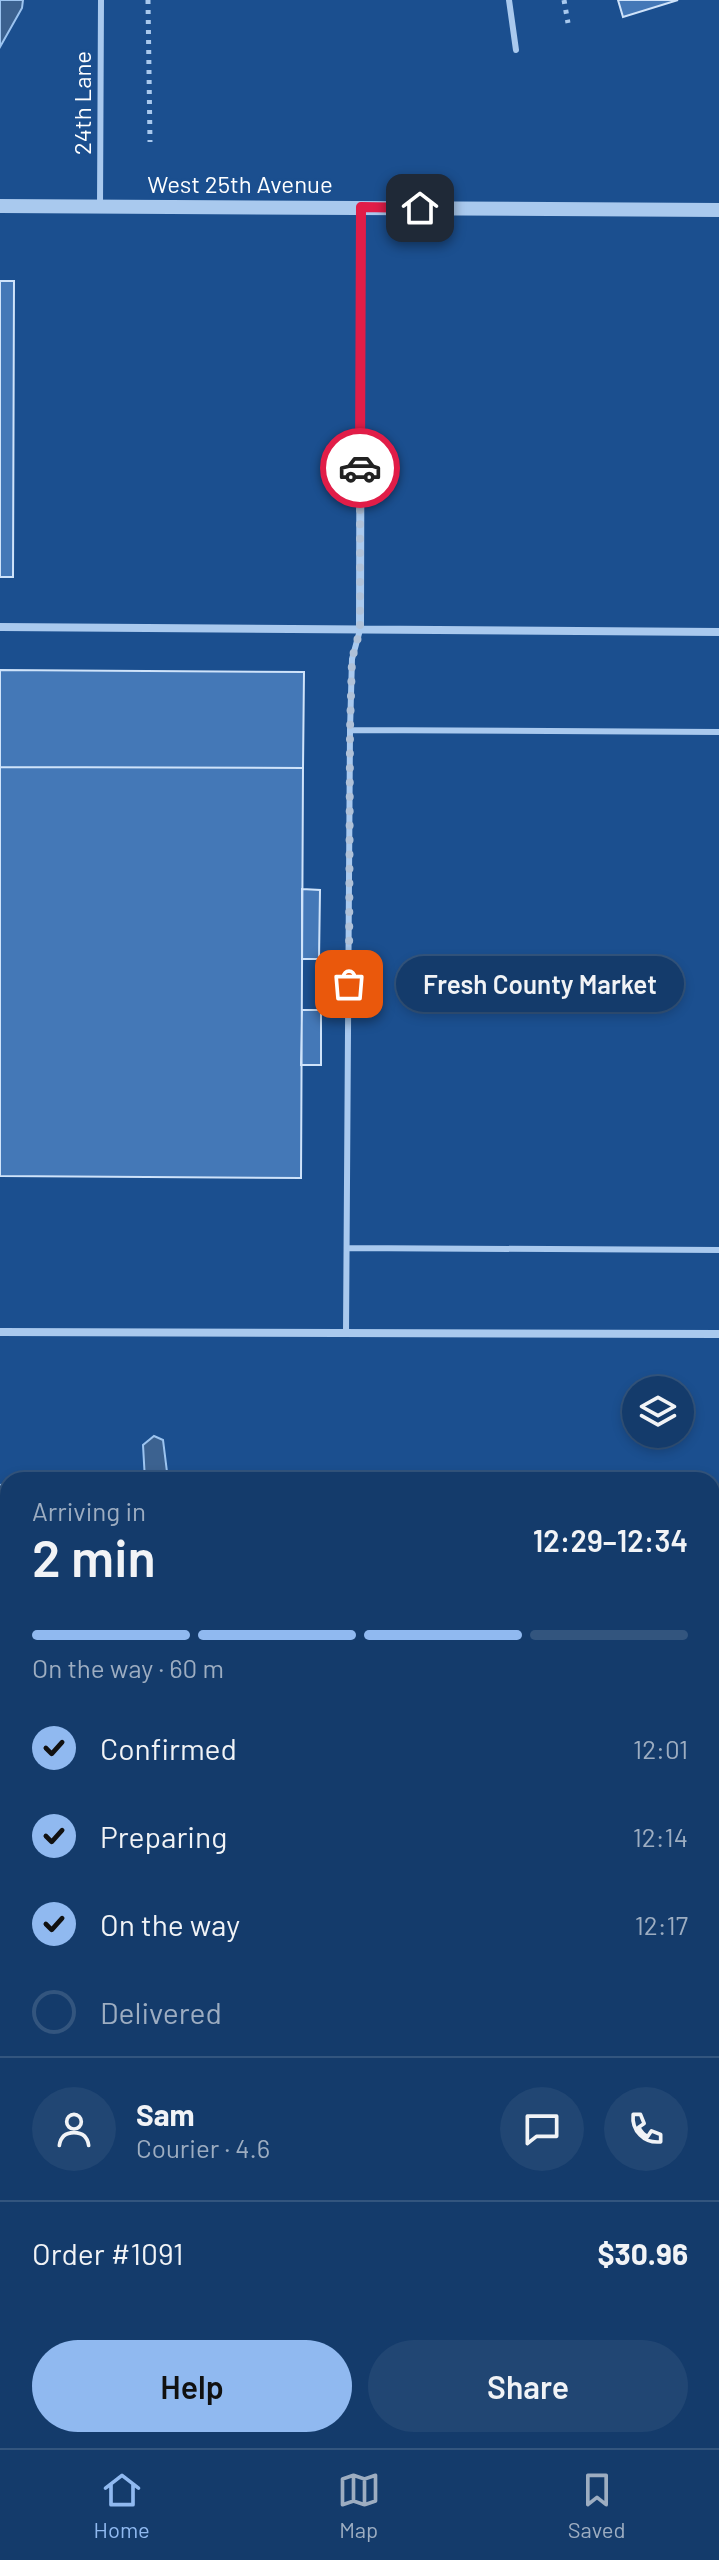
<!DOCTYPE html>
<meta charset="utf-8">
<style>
:root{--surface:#143b6b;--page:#214673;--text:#f1f3f6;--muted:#9dadc1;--line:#33557e;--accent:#90b9f0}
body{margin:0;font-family:Barlow,sans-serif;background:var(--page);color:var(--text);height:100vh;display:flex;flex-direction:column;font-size:30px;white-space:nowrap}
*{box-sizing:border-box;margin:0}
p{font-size:26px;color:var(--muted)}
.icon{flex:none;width:44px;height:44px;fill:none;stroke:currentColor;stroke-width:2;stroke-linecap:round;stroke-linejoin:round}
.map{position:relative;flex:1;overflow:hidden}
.sheet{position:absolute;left:0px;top:1472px;width:720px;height:976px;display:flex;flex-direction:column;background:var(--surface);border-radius:24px 24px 0 0;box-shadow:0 4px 12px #0003,0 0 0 2px var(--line)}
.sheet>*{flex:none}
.fabs{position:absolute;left:622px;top:1376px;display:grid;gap:16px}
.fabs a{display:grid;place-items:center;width:72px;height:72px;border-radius:50%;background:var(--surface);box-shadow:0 4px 12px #0003,0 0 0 2px var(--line);font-size:40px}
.pin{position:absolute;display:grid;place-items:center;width:68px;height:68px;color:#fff;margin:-34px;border-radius:16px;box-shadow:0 4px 12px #0006}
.courier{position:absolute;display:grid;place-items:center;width:80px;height:80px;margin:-40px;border:6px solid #e11d48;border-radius:50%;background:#fff;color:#222;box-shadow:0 2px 10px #0007}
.bubble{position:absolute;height:56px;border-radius:28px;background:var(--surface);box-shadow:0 4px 12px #0003,0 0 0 2px var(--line);font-size:26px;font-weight:600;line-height:56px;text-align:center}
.summary em{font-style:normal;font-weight:600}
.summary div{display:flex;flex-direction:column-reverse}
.summary{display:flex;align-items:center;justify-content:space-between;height:136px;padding:0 32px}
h1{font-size:52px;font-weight:600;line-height:60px}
.bar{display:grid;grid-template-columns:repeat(4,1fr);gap:12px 8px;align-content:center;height:96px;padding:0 32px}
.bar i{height:10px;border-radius:6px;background:var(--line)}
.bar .active{background:var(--accent)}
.bar p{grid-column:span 4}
.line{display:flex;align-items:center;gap:20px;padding:0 32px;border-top:2px solid var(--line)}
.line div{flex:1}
.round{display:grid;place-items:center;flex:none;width:84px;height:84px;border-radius:42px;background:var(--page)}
ol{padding:0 32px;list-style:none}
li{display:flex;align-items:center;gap:24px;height:88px}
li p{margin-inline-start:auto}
li .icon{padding:8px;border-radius:50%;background:var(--accent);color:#111;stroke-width:4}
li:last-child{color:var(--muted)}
li i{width:44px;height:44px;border:4px solid var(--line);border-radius:50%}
.primary-button{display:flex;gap:16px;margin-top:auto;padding:16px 32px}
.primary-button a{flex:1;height:92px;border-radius:48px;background:var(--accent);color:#111;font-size:32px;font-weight:600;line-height:92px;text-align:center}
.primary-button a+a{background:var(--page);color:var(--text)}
.dock{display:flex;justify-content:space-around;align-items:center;height:112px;border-top:2px solid var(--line);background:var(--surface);font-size:22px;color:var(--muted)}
.dock a{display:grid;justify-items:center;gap:4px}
.dock .active{color:var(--accent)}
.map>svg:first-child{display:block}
.green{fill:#2e69ad}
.water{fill:#3c6290;stroke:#9cc4f0;stroke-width:2}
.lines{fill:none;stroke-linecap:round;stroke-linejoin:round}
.stream{stroke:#9cc4f0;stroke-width:11}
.building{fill:#4478b7;stroke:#cfe3fa;stroke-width:2}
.path{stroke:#a9c9ee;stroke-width:5;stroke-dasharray:4 6;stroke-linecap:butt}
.service{stroke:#a9c9ee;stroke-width:6}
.minor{stroke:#a9c9ee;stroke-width:8}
.tertiary{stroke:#a9c9ee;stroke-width:14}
.motorway{stroke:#fff;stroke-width:24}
.done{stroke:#afc1d8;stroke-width:8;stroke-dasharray:0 14.4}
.route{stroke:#e11d48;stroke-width:10}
.labels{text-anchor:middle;stroke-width:6;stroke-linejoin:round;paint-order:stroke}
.street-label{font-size:24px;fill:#fff;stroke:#1b4f8f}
</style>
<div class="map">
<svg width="719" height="2448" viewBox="0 0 719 2448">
<rect width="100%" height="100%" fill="#1b4f8f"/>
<path class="green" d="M 719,2218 L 719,2279 L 712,2278 L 712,2220 Z"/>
<path class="water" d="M 0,0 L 23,0 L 22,8 L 0,47 Z
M 154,1436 L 163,1440 L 168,1480 L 145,1480 L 143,1445 Z
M 6,1484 L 8,1485 L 8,2089 L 0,2077 L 0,1485 Z
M 712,1860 L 719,1860 L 719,2019 L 712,2018 Z
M 712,2052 L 719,2053 L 719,2178 L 712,2179 Z"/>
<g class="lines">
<path class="stream" d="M 0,2229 L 8,2229
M 712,2278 L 719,2279"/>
</g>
<path class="building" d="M 618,0 L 678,0 L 623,17 Z
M 0,281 L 14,281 L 13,577 L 0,577 Z
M 0,670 L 304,672 L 303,768 L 0,767 Z
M 0,767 L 303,768 L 301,1178 L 0,1176 Z
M 302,889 L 320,890 L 319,959 L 302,959 Z
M 302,1010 L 321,1010 L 321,1065 L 301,1065 Z"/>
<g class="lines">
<path class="path" d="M 148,0 L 150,142
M 564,0 L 568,23"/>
<path class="service" d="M 509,0 L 516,50
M 100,206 L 101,0
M 350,730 L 719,732
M 347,1248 L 719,1250
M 346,1333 L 350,730 L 352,659 L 360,630"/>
<path class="minor" d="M 0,627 L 719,632
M 360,630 L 361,207
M 0,1332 L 719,1334"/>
<path class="tertiary" d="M 0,206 L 719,210"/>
<path class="motorway" d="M 0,2322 L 8,2322
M 712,2372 L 719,2372
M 0,2390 L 8,2390
M 542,2440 L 616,2448"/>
</g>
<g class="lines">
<path class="done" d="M 349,984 L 350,730 L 352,659 L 360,630 L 360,468"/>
<path class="route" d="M 360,468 L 361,207 L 420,208"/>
</g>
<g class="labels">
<g class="street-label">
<text transform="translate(83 103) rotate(-90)" y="8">24th Lane</text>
<text x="240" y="193">West 25th Avenue</text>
</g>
</g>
</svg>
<div class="fabs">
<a><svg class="icon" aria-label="layers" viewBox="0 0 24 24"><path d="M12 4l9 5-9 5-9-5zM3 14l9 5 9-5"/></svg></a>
</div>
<div class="pin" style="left:349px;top:984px;background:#ea580c"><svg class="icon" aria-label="bag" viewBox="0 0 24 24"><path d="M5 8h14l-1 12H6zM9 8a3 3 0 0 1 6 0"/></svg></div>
<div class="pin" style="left:420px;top:208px;background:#1f2937"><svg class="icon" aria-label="home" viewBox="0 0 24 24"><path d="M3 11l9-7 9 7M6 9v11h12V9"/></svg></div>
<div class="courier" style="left:360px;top:468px"><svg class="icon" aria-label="car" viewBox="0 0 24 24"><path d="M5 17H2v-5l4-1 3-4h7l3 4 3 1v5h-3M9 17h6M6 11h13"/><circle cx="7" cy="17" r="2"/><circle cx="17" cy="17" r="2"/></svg></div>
<div class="bubble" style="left:396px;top:956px;width:288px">Fresh County Market</div>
<section class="sheet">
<div class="summary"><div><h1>2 min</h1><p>Arriving in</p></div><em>12:29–12:34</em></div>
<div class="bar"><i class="active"></i><i class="active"></i><i class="active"></i><i></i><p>On the way · 60 m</p></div>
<ol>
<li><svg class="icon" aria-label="check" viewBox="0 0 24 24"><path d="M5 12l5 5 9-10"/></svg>Confirmed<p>12:01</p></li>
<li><svg class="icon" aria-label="check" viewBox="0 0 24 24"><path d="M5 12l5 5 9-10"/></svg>Preparing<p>12:14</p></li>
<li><svg class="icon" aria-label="check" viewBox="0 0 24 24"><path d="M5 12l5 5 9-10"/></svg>On the way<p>12:17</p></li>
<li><i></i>Delivered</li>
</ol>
<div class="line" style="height:144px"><a class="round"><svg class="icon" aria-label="person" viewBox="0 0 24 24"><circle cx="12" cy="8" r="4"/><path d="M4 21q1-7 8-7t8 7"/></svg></a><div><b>Sam</b><p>Courier · 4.6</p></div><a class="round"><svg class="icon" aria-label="chat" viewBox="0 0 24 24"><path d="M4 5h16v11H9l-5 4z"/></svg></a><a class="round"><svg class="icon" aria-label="phone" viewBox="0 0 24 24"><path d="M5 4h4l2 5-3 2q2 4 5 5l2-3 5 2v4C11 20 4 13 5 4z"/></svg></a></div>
<div class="line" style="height:104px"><div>Order #1091</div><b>$30.96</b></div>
<div class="primary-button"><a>Help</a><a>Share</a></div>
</section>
</div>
<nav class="dock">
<a class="active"><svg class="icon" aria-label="home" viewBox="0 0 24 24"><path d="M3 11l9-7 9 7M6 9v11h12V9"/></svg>Home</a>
<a><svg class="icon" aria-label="map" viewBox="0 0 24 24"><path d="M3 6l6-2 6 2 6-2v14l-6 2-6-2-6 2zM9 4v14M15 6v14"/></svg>Map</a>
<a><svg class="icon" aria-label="saved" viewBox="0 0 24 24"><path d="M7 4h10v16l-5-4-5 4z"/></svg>Saved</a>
</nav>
